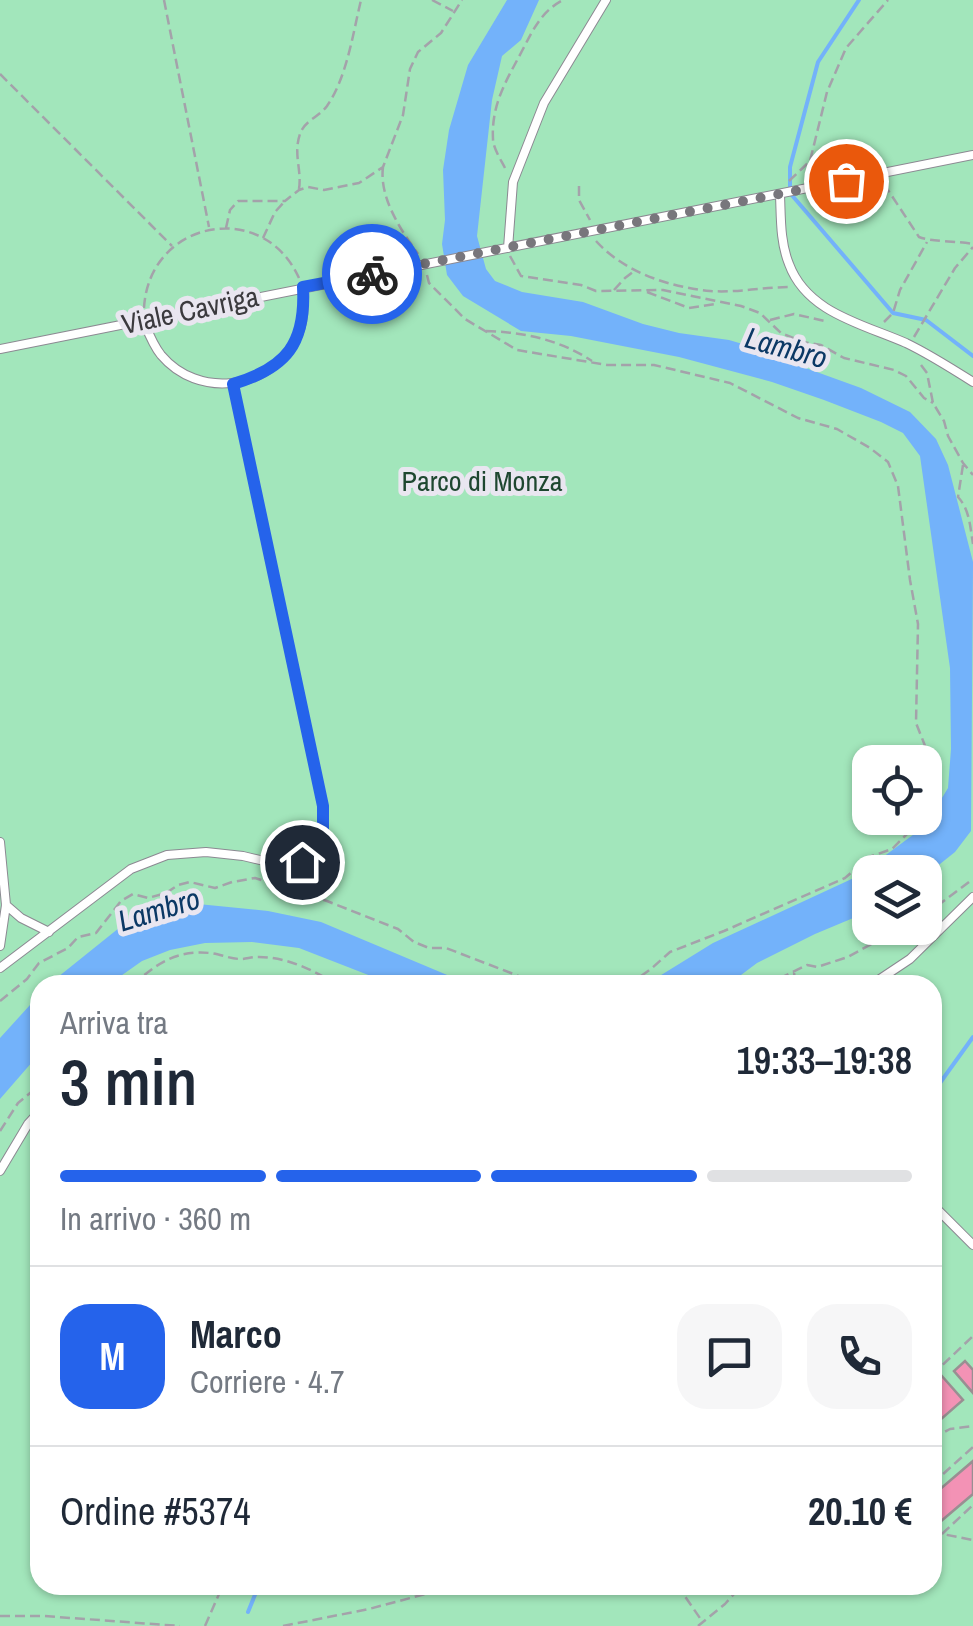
<!DOCTYPE html>
<html lang="it">
<meta charset="utf-8">
<style>
:root{--surface:#fff;--page:#f6f6f7;--text:#1f2937;--muted:#747a83;--line:#e0e1e3;--accent:#2563eb}
body{margin:0;font-family:"Archivo Narrow",sans-serif;background:var(--page);color:var(--text);height:100vh;display:flex;flex-direction:column;font-size:38px;white-space:nowrap}
*{box-sizing:border-box;margin:0}
p{font-size:32px;color:var(--muted)}
.icon{flex:none;width:55px;height:55px;fill:none;stroke:currentColor;stroke-width:2;stroke-linecap:round;stroke-linejoin:round}
.map{position:relative;flex:1;overflow:hidden}
.drawer{position:absolute;left:30px;top:975px;width:912px;height:620px;display:flex;flex-direction:column;background:var(--surface);border-radius:30px;box-shadow:0 2px 8px #0004}
.drawer>*{flex:none}
.controls{position:absolute;left:852px;top:745px;display:grid;gap:20px}
.controls a{display:grid;place-items:center;width:90px;height:90px;border-radius:20px;background:var(--surface);box-shadow:0 2px 8px #0004;font-size:50px}
.pin{position:absolute;display:grid;place-items:center;width:85px;height:85px;color:#fff;margin:-42px;border:5px solid #fff;border-radius:50%;box-shadow:0 2px 10px #0007}
.courier{position:absolute;display:grid;place-items:center;width:100px;height:100px;margin:-50px;border:8px solid #2563eb;border-radius:50%;background:#fff;color:#222;box-shadow:0 2px 12px #0007}
.overview em{font-style:normal;font-weight:600}
.overview div{display:flex;flex-direction:column-reverse}
.overview{display:flex;align-items:center;justify-content:space-between;height:170px;padding:0 30px}
h1{font-size:65px;font-weight:600;line-height:75px}
.bar{display:grid;grid-template-columns:repeat(4,1fr);gap:15px 10px;align-content:center;height:120px;padding:0 30px}
.bar i{height:12px;border-radius:8px;background:var(--line)}
.bar .on{background:var(--accent)}
.bar p{grid-column:span 4}
.line{display:flex;align-items:center;gap:25px;padding:0 30px;border-top:2px solid var(--line)}
.line div{flex:1}
.round{display:grid;place-items:center;flex:none;width:105px;height:105px;border-radius:30px;background:var(--page)}
.map>svg:first-child{display:block}
.green{fill:#a2e6bb;fill-rule:evenodd}
.water{fill:#73b2fa}
.lines{fill:none;stroke-linecap:round;stroke-linejoin:round}
.stream{stroke:#73b2fa;stroke-width:4}
.building{fill:#f392b5;stroke:#998f92;stroke-width:2.5}
.service-casing{stroke:#8c8992;stroke-width:10}
.path{stroke:#a4a2aa;stroke-width:2.5;stroke-dasharray:10 5;stroke-linecap:butt}
.service{stroke:#fff;stroke-width:8}
.done{stroke:#78767c;stroke-width:10;stroke-dasharray:0 18}
.route{stroke:#2563eb;stroke-width:12}
.labels{text-anchor:middle;stroke-width:10;stroke-linejoin:round;paint-order:stroke}
.street-label{font-size:28px;fill:#3b3a3e;stroke:#e9e6f0}
.park-label{font-size:28px;fill:#1e4730;stroke:#e9e6f0}
.water-label{font-size:30px;font-style:italic;fill:#0b3865;stroke:#e9e6f0}
</style>
<div class="map">
<svg width="973" height="1626" viewBox="0 0 973 1626">
<rect width="100%" height="100%" fill="#e9e6f0"/>
<path class="green" d="M 0,0 L 973,0 L 973,1626 L 0,1626 ZM 870,762 L 925,762 L 925,818 L 870,818 ZM 870,872 L 925,872 L 925,928 L 870,928 ZM 40,985 L 932,985 L 932,1585 L 40,1585 Z"/>
<path class="water" d="M 507,0 L 539,0 L 521,40 L 502,56 L 492,100 L 477,236 L 486,269 L 495,281 L 522,292 L 583,302 L 643,324 L 679,333 L 729,340 L 767,351 L 789,362 L 861,388 L 910,412 L 936,439 L 948,465 L 973,562 L 971,831 L 955,852 L 925,876 L 925,872 L 870,872 L 870,911 L 815,934 L 757,963 L 737,978 L 707,980 L 701,985 L 645,985 L 713,943 L 856,877 L 925,826 L 948,788 L 951,749 L 950,668 L 920,456 L 903,433 L 881,422 L 824,400 L 772,382 L 679,357 L 571,336 L 521,331 L 463,296 L 447,275 L 442,244 L 445,220 L 443,170 L 449,130 L 468,65 Z
M 198,904 L 268,911 L 321,922 L 471,985 L 394,985 L 299,948 L 252,942 L 205,943 L 170,950 L 142,961 L 108,985 L 48,985 L 119,928 L 165,911 Z
M 40,994 L 40,1053 L 0,1099 L 0,1038 Z"/>
<g class="lines">
<path class="stream" d="M 859,0 L 818,62 L 790,167 L 790,193 L 893,313 L 926,320 L 973,356
M 932,1094 L 973,1037
M 248,1612 L 259,1585"/>
</g>
<path class="building" d="M 965,1361 L 973,1370 L 973,1393 L 954,1371 Z
M 941,1375 L 963,1400 L 932,1427 L 932,1383 Z
M 973,1461 L 973,1494 L 940,1522 L 932,1514 L 932,1496 Z"/>
<g class="lines">
<g class="service-casing">
<path id="service" d="M 780,195 C 781,217 780,242 789,264 C 807,313 863,324 906,343 C 929,354 951,368 973,382
M 508,248 L 513,182 L 544,103 L 606,0
M 143,320 C 148,332 153,345 161,355 C 198,399 268,390 295,341 C 305,324 304,306 303,287
M 0,349 C 324,283 649,221 973,155
M 0,842 L 6,905 L 0,946
M 6,905 L 21,918 L 49,932
M 0,968 L 131,869 L 167,855 L 206,852 L 243,856 L 273,863 L 302,861 L 323,837 L 323,806 L 233,384
M 871,985 L 910,959 L 973,897
M 0,1171 L 28,1124 L 40,1111
M 932,1204 L 973,1245"/>
</g>
<path class="path" d="M 164,0 L 209,227
M 432,0 L 453,11
M 0,74 L 172,246
M 383,167 C 379,198 401,230 418,254
M 505,168 C 501,160 493,148 493,139 C 491,103 508,78 523,49 C 534,28 542,11 563,0
M 789,181 L 810,161 L 827,92 L 846,48 L 888,0
M 884,184 L 919,237 C 931,242 958,241 973,244
M 579,186 L 579,200 L 590,220
M 299,189 C 302,170 293,154 300,134 C 304,121 319,117 327,106 C 347,77 353,33 361,0
M 226,228 L 230,210 L 238,201 L 285,201 L 299,190 L 308,187 L 324,190 L 359,183 L 383,167 L 403,115 L 410,69 L 418,52 L 441,33 L 462,0
M 263,238 L 275,212 L 284,202
M 596,241 C 624,272 669,287 710,291 C 736,293 764,287 790,287
M 510,256 L 521,276 L 581,285 L 596,291 L 663,290 L 741,306 L 760,313 L 781,333 L 803,342 L 821,345 L 844,358 L 894,370 L 906,376 L 924,398 L 933,403
M 427,275 L 429,283 L 465,319 L 517,350 L 607,365 L 654,365 L 730,383 L 798,418 L 837,429 L 870,448 L 888,462 L 898,486 L 910,580 L 918,624 L 916,723 L 937,776 L 935,791 L 925,806
M 614,290 L 625,278 L 634,271
M 647,292 L 689,308 L 716,304
M 144,308 C 149,220 263,198 299,278
M 770,320 L 794,314 L 825,321
M 884,322 L 893,313 L 900,290 L 927,242
M 486,331 C 524,332 560,340 592,361
M 914,337 L 955,268 L 973,247
M 921,365 L 927,373 L 933,403 L 944,421 L 948,436 L 963,463 L 973,475
M 963,465 L 958,497 C 970,510 970,527 973,544
M 295,889 L 304,878 L 303,870
M 925,915 L 973,879
M 794,971 L 795,985
M 133,985 C 157,963 176,950 210,953 C 220,954 230,959 241,959 C 246,959 251,957 256,957 C 285,956 314,970 337,985
M 629,985 L 652,968 L 670,952 L 724,931 L 845,878 L 869,857 L 892,849 L 907,834 L 918,818
M 766,985 L 807,965 L 817,967 L 848,957 L 900,928
M 0,1001 L 27,979 L 39,963 L 68,948 L 78,937 L 96,933 L 121,901 L 133,894 L 148,898 L 166,893 L 178,885 L 190,882 L 215,888 L 232,882 L 255,878 L 327,901 L 398,929 L 414,942 L 429,948 L 446,948 L 529,980 L 547,985
M 0,1131 L 18,1103 L 40,1085
M 932,1375 L 973,1336
M 932,1439 L 950,1429 L 973,1426
M 932,1484 L 973,1447
M 932,1532 L 973,1540
M 942,1534 L 973,1505
M 677,1585 L 702,1621
M 0,1616 L 44,1616 L 180,1626
M 205,1626 L 223,1585
M 283,1626 L 369,1609 L 459,1585
M 698,1626 L 725,1604 L 742,1585"/>
<use href="#service" class="service"/>
</g>
<g class="lines">
<path class="done" d="M 372,274 L 846,181"/>
<path class="route" d="M 302,862 L 323,837 L 323,806 L 233,384 C 287,368 306,343 303,287 L 372,274"/>
</g>
<g class="labels">
<g class="street-label">
<text transform="translate(190 310) rotate(-12)" y="10">Viale Cavriga</text>
</g>
<g class="park-label">
<text x="482" y="491">Parco di Monza</text>
</g>
<g class="water-label">
<text transform="translate(786 348) rotate(15)" y="10">Lambro</text>
<text transform="translate(159 910) rotate(-17)" y="10">Lambro</text>
</g>
</g>
</svg>
<div class="controls">
<a><svg class="icon" aria-label="locate" viewBox="0 0 24 24"><circle cx="12" cy="12" r="6"/><path d="M12 2v4M12 18v4M2 12h4M18 12h4"/></svg></a>
<a><svg class="icon" aria-label="layers" viewBox="0 0 24 24"><path d="M12 4l9 5-9 5-9-5zM3 14l9 5 9-5"/></svg></a>
</div>
<div class="pin" style="left:846px;top:181px;background:#ea580c"><svg class="icon" aria-label="bag" viewBox="0 0 24 24"><path d="M5 8h14l-1 12H6zM9 8a3 3 0 0 1 6 0"/></svg></div>
<div class="pin" style="left:302px;top:862px;background:#1f2937"><svg class="icon" aria-label="home" viewBox="0 0 24 24"><path d="M3 11l9-7 9 7M6 9v11h12V9"/></svg></div>
<div class="courier" style="left:372px;top:274px"><svg class="icon" aria-label="bike" viewBox="0 0 24 24"><circle cx="6" cy="16" r="4"/><circle cx="18" cy="16" r="4"/><path d="M6 16l4-8h5l3 8M10 8l3 8H6M13 5h3"/></svg></div>
<section class="drawer">
<div class="overview"><div><h1>3 min</h1><p>Arriva tra</p></div><em>19:33–19:38</em></div>
<div class="bar"><i class="on"></i><i class="on"></i><i class="on"></i><i></i><p>In arrivo · 360 m</p></div>
<div class="line" style="height:180px"><b class="round" style="background:var(--accent);color:#fff">M</b><div><b>Marco</b><p>Corriere · 4.7</p></div><a class="round"><svg class="icon" aria-label="chat" viewBox="0 0 24 24"><path d="M4 5h16v11H9l-5 4z"/></svg></a><a class="round"><svg class="icon" aria-label="phone" viewBox="0 0 24 24"><path d="M5 4h4l2 5-3 2q2 4 5 5l2-3 5 2v4C11 20 4 13 5 4z"/></svg></a></div>
<div class="line" style="height:130px"><div>Ordine #5374</div><b>20.10 €</b></div>
</section>
</div>
